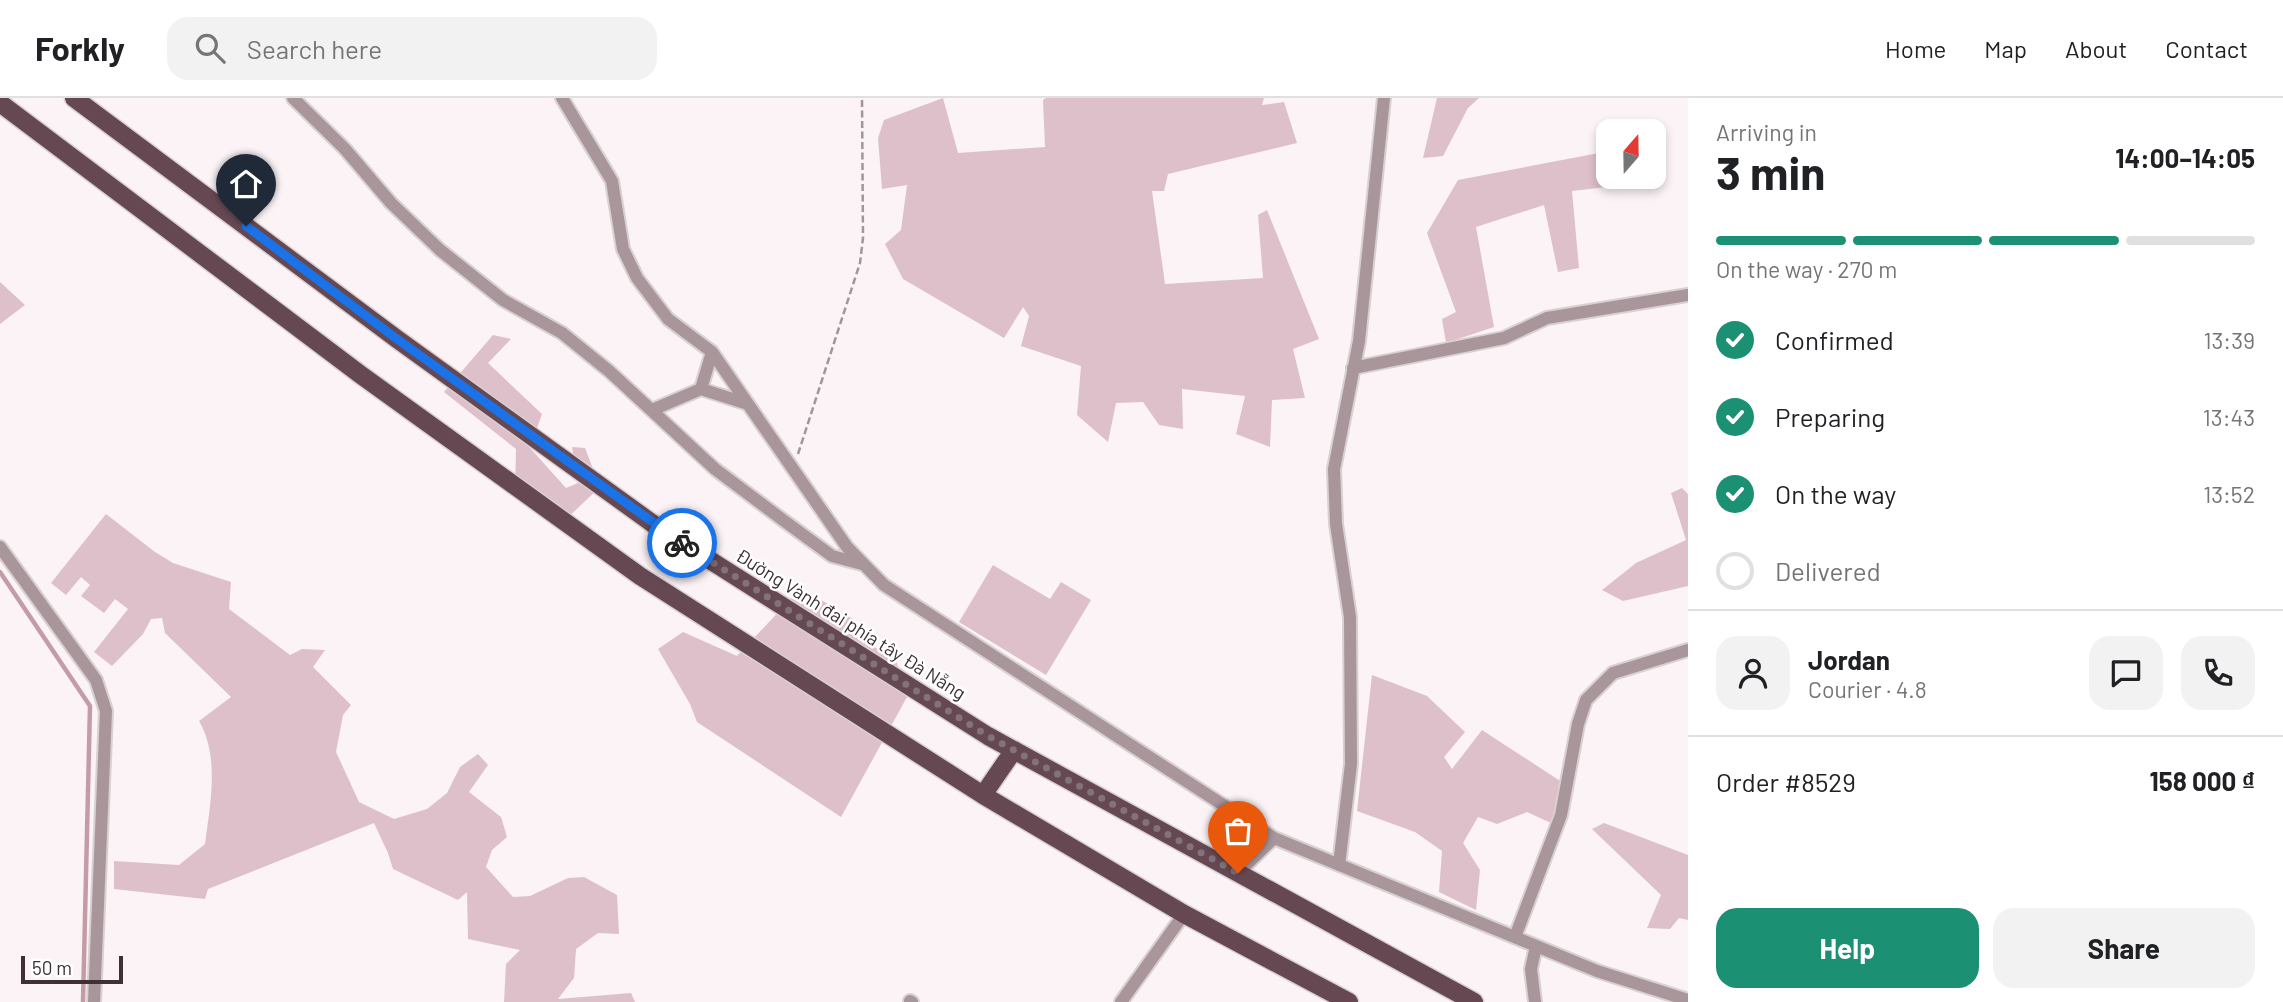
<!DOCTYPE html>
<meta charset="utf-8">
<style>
:root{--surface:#fff;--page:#f2f2f2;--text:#202124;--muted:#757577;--line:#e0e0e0;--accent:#1c9073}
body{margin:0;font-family:Barlow,sans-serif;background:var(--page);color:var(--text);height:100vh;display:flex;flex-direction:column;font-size:26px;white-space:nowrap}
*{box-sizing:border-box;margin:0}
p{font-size:23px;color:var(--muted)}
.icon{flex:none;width:38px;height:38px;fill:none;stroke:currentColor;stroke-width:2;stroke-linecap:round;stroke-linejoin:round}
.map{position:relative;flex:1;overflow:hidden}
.side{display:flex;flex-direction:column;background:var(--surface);width:595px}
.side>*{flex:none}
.needle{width:46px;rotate:20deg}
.buttons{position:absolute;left:1596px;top:21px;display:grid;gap:14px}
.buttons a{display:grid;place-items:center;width:70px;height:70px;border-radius:14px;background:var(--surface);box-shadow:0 4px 10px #0003;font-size:35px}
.scale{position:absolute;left:21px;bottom:18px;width:102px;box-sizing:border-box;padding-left:7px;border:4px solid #3e3034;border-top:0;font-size:19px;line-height:24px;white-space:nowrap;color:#3e3034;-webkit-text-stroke:5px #fff;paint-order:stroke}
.pin{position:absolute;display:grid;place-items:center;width:60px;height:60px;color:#fff;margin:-72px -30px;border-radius:50% 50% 50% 0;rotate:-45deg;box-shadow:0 0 7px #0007}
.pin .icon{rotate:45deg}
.courier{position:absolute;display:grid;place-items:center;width:70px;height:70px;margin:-35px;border:5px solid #1a73e8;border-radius:50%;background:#fff;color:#222;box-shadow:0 2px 9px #0007}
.overview em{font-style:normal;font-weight:700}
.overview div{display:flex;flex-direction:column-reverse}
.overview{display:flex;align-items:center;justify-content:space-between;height:119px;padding:0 28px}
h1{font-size:46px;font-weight:700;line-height:52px}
.bar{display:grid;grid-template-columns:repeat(4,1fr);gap:10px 7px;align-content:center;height:84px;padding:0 28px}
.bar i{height:9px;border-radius:5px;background:var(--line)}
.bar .selected{background:var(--accent)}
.bar p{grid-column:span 4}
.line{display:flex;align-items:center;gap:18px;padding:0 28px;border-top:2px solid var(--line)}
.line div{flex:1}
.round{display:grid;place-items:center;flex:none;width:74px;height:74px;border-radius:21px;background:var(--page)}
ol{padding:0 28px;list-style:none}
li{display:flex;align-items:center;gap:21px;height:77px}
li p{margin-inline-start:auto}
li .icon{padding:7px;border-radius:50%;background:var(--accent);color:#fff;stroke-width:4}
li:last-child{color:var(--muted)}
li i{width:38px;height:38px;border:4px solid var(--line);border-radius:50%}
.cta{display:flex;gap:14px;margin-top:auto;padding:14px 28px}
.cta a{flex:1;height:80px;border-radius:21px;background:var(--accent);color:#fff;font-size:28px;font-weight:700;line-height:80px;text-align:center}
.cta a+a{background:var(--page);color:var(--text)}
header{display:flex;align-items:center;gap:42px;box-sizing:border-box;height:98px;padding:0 35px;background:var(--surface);border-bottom:2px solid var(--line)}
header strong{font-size:33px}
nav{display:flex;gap:38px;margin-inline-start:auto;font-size:24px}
.search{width:490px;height:63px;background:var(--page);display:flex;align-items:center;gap:18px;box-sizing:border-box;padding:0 24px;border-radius:21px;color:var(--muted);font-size:26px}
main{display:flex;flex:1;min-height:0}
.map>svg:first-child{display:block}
.green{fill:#ddc0c9}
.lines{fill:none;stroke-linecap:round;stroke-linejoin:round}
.stream{stroke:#c49ca8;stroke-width:4.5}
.minor-casing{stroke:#d9d0d3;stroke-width:16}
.primary-casing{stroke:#d9d0d3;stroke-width:21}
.path{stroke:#a19699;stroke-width:2.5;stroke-dasharray:7 3.5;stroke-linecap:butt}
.minor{stroke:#a8969b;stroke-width:12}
.primary{stroke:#664852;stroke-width:18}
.done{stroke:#807478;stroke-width:7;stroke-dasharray:0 12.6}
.route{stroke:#1a73e8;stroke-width:9}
.labels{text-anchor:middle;stroke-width:5;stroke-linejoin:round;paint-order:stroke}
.street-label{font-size:19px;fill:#3e3034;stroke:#fff}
</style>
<header>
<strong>Forkly</strong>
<div class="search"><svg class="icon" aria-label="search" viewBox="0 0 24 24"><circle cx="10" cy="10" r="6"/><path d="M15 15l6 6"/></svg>Search here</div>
<nav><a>Home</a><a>Map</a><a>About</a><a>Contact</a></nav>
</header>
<main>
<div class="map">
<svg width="1688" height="904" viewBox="0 0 1688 904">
<rect width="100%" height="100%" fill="#fbf3f6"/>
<path class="green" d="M 943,0 L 958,55 L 1045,49 L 1043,2 L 1046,0 L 1264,0 L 1262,7 L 1284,4 L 1297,45 L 1168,76 L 1164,93 L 1152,93 L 1165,186 L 1263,180 L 1258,117 L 1267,112 L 1319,241 L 1293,251 L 1305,300 L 1272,302 L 1270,349 L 1236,336 L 1245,298 L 1182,291 L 1183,331 L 1159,327 L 1143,304 L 1116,305 L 1108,344 L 1077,317 L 1081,268 L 1021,248 L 1029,218 L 1023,209 L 1004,240 L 903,181 L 885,146 L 901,132 L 907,87 L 882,91 L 878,40 L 884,22 Z
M 1437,0 L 1479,0 L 1468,10 L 1443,58 L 1423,60 Z
M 1599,55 L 1607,89 L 1572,93 L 1579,170 L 1558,174 L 1544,107 L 1476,129 L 1494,229 L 1446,245 L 1442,221 L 1456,214 L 1427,135 L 1458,82 Z
M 0,184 L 25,207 L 0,226 Z
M 493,237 L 511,241 L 488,265 L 542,316 L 530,350 L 566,390 L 578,385 L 572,349 L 585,350 L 600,389 L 562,425 L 515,393 L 516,351 L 444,294 Z
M 1682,390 L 1688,396 L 1688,488 L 1623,503 L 1602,492 L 1636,465 L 1686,442 L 1671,395 Z
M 106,416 L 155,454 L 173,465 L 231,484 L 229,511 L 290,557 L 302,551 L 325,552 L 313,569 L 351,607 L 343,617 L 336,654 L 359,704 L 394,721 L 427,711 L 447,695 L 460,669 L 478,656 L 488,667 L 469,694 L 501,719 L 507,739 L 492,752 L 486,769 L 513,799 L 530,798 L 568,780 L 584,779 L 617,797 L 619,836 L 598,835 L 576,851 L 574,880 L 558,901 L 631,895 L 635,904 L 504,904 L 506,866 L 520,852 L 468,841 L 467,794 L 458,802 L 393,771 L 388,755 L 374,725 L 208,791 L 205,801 L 114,791 L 114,763 L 179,767 L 205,746 C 210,707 220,659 199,623 L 231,599 L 165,535 L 162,520 L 151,521 L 143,536 L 112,568 L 94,554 L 128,511 L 115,501 L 104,515 L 81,498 L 90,487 L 81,479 L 66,497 L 51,485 Z
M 993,467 L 1050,501 L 1061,484 L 1091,502 L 1046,577 L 959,524 Z
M 801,490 L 853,521 L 859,540 L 896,562 L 907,599 L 841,719 L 697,624 L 690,606 L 658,551 L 683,534 L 737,558 Z
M 1372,577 L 1427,598 L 1465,634 L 1444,659 L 1452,671 L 1482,632 L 1571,690 L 1564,731 L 1527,714 L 1497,726 L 1478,719 L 1463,745 L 1480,772 L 1476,812 L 1439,794 L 1442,753 L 1415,734 L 1357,713 Z
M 1604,725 L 1688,757 L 1688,822 L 1679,820 L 1670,831 L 1647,830 L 1661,797 L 1592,731 Z"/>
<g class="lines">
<path class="stream" d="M 0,474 L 90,608 L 83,904"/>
<g class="minor-casing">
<path id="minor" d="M 293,0 L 345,51 L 391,105 L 440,152 L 503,202 L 562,235 L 609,273 L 715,371 L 783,422 L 832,458 L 862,466
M 562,0 L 612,83 L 623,151 L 637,180 L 668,221 L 712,254 L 847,449 L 884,487 L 1274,740 L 1597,873 L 1688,902
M 1353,270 L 1504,240 L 1547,220 L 1688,197
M 701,291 L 712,254
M 652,312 L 701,291 L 748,306
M 0,449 L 96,582 L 106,613 L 94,904
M 1339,767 L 1351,666 L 1350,519 L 1336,426 L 1334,371 L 1359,243 L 1384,0
M 1238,775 L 1274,740
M 1515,839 L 1561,717 L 1578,626 L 1586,602 L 1613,575 L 1688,552
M 910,903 L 912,904
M 1121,904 L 1184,816
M 1535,904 L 1531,871 L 1536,848"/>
</g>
<g class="primary-casing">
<path id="primary" d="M 74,0 L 397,241 L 656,428 L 988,638 L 1474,904
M 0,5 L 361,277 L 640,478 L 983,697 L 1184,816 L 1349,904
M 983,697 L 1014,652"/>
</g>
<path class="path" d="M 798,356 L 860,165 L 863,140 L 862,0"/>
<use href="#minor" class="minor"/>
<use href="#primary" class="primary"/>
</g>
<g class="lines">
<path class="done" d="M 682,445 L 988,638 L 1238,775"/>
<path class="route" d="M 246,128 L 397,241 L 682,445"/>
</g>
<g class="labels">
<g class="street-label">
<text transform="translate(851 526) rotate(32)" y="7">Đường Vành đai phía tây Đà Nẵng</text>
</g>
</g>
</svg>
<div class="buttons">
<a><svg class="needle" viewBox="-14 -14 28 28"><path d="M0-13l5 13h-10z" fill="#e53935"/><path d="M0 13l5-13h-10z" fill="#757577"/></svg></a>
</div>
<div class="scale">50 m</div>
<div class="pin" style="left:1238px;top:775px;background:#ea580c"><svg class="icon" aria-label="bag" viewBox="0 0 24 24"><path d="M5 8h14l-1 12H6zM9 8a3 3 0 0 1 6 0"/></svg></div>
<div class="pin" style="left:246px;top:128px;background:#1f2937"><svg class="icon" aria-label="home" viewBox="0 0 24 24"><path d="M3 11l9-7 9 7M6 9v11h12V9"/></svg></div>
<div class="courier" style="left:682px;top:445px"><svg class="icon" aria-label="bike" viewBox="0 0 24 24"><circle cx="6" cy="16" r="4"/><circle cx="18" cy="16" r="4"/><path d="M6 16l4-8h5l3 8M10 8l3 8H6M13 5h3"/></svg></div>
</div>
<section class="side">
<div class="overview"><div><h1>3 min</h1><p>Arriving in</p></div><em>14:00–14:05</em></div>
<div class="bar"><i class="selected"></i><i class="selected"></i><i class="selected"></i><i></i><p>On the way · 270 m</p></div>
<ol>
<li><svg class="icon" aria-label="check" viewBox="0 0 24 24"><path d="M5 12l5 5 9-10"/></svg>Confirmed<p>13:39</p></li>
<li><svg class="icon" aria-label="check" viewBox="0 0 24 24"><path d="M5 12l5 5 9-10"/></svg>Preparing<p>13:43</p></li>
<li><svg class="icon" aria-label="check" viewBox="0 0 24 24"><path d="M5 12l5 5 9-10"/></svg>On the way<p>13:52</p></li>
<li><i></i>Delivered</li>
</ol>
<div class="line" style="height:126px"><a class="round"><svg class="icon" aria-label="person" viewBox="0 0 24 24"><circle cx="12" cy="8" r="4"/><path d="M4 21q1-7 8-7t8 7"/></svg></a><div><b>Jordan</b><p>Courier · 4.8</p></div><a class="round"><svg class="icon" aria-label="chat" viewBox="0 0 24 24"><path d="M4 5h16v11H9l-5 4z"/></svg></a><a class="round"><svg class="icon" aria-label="phone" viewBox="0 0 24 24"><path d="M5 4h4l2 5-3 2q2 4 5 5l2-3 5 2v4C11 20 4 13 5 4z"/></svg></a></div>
<div class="line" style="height:91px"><div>Order #8529</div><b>158 000 ₫</b></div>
<div class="cta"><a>Help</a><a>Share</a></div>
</section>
</main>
